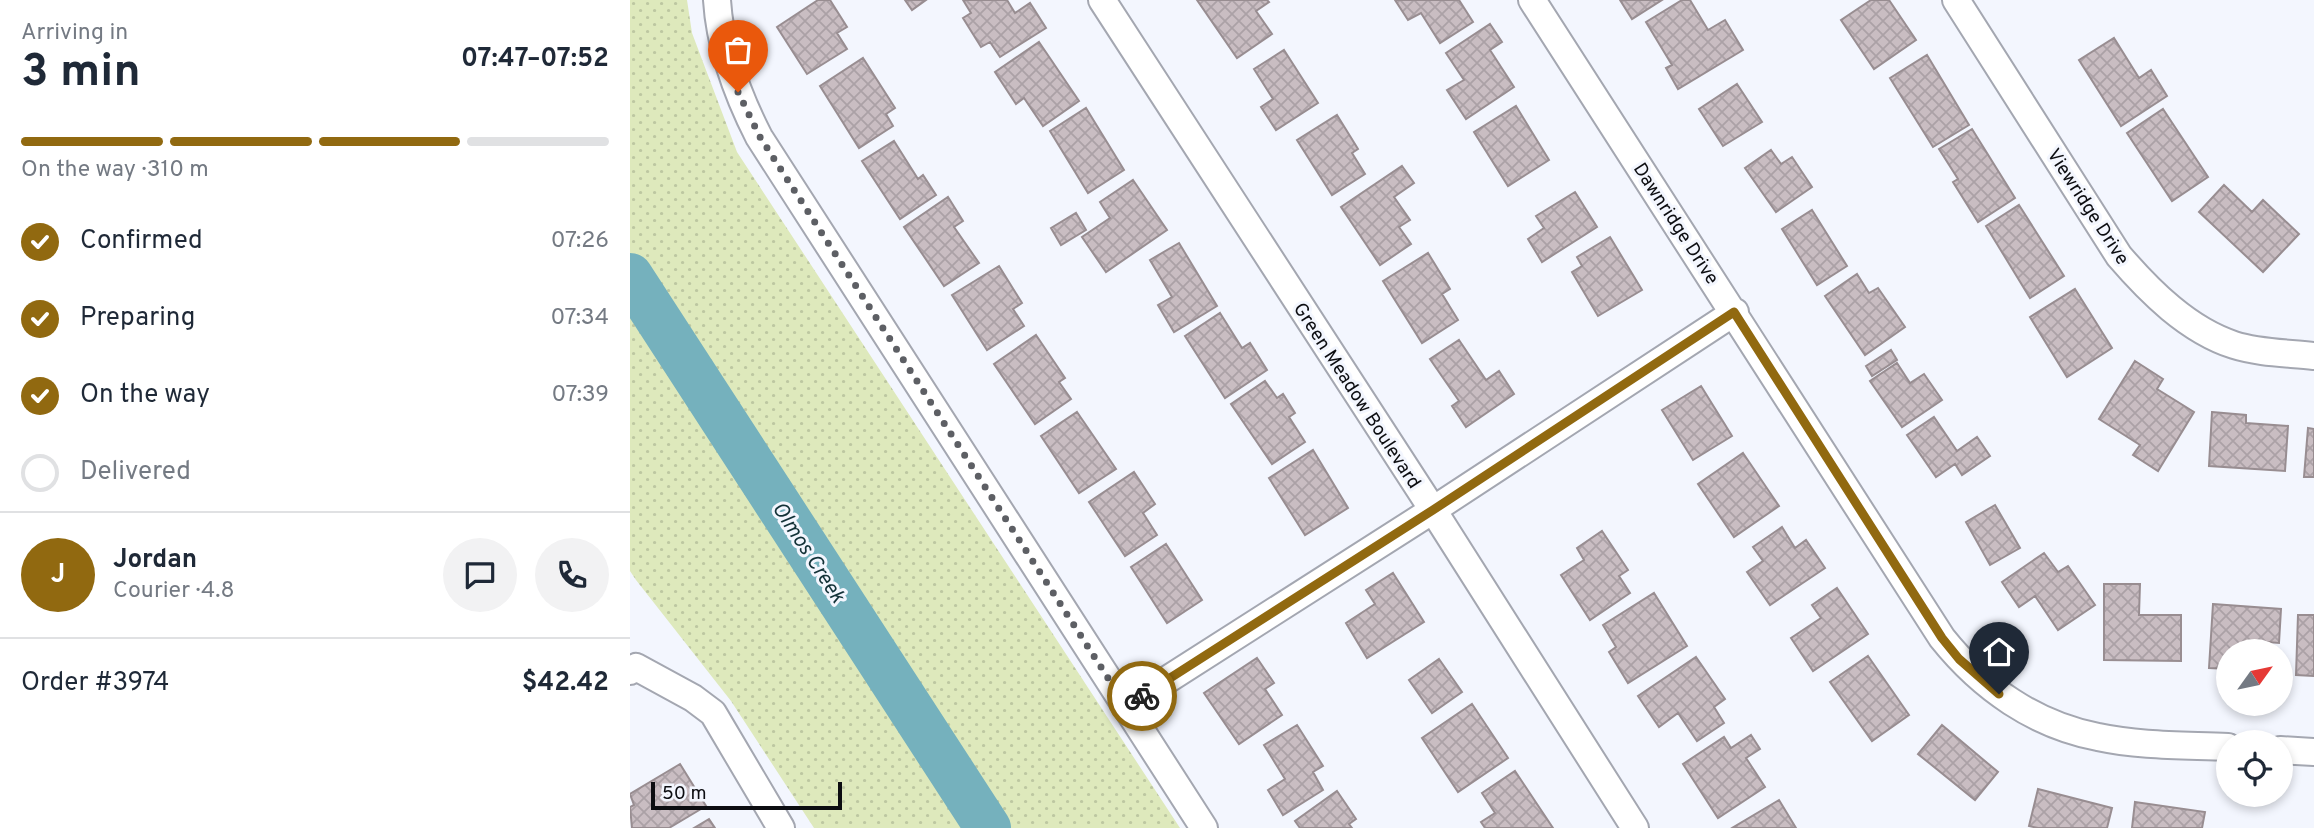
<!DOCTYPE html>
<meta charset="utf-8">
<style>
:root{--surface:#fff;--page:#f2f2f3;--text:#1f2937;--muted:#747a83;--line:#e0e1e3;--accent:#916910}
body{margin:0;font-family:Overpass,sans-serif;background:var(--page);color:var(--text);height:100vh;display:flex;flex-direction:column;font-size:26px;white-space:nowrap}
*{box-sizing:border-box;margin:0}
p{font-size:23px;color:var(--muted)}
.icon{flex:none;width:38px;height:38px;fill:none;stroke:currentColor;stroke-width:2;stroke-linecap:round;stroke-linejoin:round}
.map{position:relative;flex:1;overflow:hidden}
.details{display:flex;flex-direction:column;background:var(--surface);width:630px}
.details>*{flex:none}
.needle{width:46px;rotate:57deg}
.buttons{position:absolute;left:1586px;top:639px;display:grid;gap:14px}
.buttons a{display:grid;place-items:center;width:77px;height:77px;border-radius:50%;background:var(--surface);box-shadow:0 4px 10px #0003;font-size:35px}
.scale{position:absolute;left:21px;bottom:18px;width:191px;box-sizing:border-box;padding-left:7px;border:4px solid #0c0d11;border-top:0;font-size:19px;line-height:24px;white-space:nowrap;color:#0c0d11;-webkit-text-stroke:5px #f3f6fe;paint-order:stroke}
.pin{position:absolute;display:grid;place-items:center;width:60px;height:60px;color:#fff;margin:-72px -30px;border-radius:50% 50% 50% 0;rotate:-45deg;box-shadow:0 0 7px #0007}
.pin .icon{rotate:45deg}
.courier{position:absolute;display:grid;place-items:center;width:70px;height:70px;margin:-35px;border:5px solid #916910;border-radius:50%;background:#fff;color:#222;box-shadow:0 2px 9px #0007}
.headline em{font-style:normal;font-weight:700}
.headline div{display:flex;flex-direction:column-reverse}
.headline{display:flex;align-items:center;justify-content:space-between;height:119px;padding:0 21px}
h1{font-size:46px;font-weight:700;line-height:52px}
.bar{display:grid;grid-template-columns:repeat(4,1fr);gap:10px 7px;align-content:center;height:84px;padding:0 21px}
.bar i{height:9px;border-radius:5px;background:var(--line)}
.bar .current{background:var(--accent)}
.bar p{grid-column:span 4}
.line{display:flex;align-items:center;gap:18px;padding:0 21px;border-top:2px solid var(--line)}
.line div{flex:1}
.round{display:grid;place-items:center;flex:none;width:74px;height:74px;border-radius:37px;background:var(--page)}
ol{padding:0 21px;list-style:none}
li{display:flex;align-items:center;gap:21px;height:77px}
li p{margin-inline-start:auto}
li .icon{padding:7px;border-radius:50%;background:var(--accent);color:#fff;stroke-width:4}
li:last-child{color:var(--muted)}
li i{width:38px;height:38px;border:4px solid var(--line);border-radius:50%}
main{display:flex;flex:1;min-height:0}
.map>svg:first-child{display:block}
.grass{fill:url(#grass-dots)}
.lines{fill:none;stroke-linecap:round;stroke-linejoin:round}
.river{stroke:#75b1bd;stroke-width:46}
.building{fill:url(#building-cross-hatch);stroke:#988d91;stroke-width:2}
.street-casing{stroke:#a4a7b1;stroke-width:30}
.street{stroke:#fff;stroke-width:26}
.done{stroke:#5d5f64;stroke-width:7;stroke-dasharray:0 12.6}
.route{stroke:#916910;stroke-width:9}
.labels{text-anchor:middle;stroke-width:6;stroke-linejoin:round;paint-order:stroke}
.street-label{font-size:19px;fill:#0c0d11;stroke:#f3f6fe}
.water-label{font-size:21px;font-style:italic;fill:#133238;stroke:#f3f6fe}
</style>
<main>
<section class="details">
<div class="headline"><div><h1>3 min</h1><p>Arriving in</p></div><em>07:47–07:52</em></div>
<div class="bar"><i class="current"></i><i class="current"></i><i class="current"></i><i></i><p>On the way · 310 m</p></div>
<ol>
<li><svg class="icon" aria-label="check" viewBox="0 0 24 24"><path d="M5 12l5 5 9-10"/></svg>Confirmed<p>07:26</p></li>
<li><svg class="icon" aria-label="check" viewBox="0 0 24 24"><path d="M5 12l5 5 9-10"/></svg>Preparing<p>07:34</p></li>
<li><svg class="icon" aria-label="check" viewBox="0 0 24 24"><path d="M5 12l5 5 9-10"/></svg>On the way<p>07:39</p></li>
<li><i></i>Delivered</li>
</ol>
<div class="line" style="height:126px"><b class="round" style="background:var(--accent);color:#fff">J</b><div><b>Jordan</b><p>Courier · 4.8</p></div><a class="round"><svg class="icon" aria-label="chat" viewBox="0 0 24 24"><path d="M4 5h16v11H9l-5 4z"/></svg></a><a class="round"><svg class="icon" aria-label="phone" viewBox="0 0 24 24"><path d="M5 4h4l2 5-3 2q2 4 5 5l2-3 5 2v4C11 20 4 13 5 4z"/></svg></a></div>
<div class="line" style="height:91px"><div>Order #3974</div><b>$42.42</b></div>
</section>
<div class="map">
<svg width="1684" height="828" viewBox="0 0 1684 828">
<defs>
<pattern id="grass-dots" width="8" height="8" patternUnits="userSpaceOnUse" patternTransform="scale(1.75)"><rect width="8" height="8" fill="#dee9bc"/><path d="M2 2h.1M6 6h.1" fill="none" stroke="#bdc7a1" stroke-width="1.8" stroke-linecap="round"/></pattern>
<pattern id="building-cross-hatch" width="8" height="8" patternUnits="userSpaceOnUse" patternTransform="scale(1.75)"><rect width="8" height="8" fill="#c9bdc2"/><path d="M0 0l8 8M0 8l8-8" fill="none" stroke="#aba1a6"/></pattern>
</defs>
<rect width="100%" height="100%" fill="#f3f6fe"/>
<path class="grass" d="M 0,0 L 57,0 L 62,33 L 107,152 L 550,828 L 184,828 L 101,701 L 6,580 L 0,571 Z"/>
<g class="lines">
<path class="river" d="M 0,276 L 358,828"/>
</g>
<path class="building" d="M 188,0 L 200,0 L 217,27 L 207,33 L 217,49 L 177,74 L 147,27 Z
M 275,0 L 296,0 L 282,10 Z
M 333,0 L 377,0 L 385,13 L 400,3 L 416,28 L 370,57 L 360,42 L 351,47 L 333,18 L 341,13 Z
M 567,0 L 637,0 L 639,2 L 626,11 L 642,34 L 607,58 Z
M 765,0 L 829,0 L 843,22 L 810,43 L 791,13 L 778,20 Z
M 990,0 L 1032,0 L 1002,19 Z
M 1052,0 L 1060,0 L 1078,30 L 1095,20 L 1113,50 L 1048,89 L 1036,68 L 1042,65 L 1016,22 Z
M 1241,0 L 1259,0 L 1286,40 L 1244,69 L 1211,20 Z
M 860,24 L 872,42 L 860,50 L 884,87 L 836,119 L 817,90 L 834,80 L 816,53 Z
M 1484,38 L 1509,78 L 1521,70 L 1537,96 L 1491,126 L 1449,60 Z
M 409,42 L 449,101 L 413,126 L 394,98 L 386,104 L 365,72 Z
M 654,50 L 688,103 L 646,130 L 631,107 L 643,99 L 624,69 Z
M 1297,55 L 1339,125 L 1303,147 L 1260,78 Z
M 233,58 L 265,108 L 256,114 L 263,126 L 229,148 L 190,86 Z
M 1107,84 L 1132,122 L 1093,146 L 1069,109 Z
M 886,106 L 919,160 L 878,186 L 844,132 Z
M 456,108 L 494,170 L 458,193 L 420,131 Z
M 1533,109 L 1578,177 L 1542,201 L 1497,133 Z
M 707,115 L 728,149 L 722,153 L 735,174 L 702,195 L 667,140 Z
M 1342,129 L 1385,198 L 1348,222 L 1323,182 L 1328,179 L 1309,149 Z
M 264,141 L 288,179 L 293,175 L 306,195 L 270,219 L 232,161 Z
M 1141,150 L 1151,164 L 1162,157 L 1182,187 L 1146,212 L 1115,168 Z
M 772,166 L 784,183 L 764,197 L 780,220 L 769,227 L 781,244 L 750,265 L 711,207 Z
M 503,180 L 537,230 L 476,272 L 452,237 L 480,218 L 470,202 Z
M 1594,185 L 1622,212 L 1633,200 L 1669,234 L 1633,272 L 1569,212 Z
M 945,192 L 967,227 L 912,262 L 898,239 L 914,228 L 906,216 Z
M 318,197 L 333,221 L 324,227 L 349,263 L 314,286 L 274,227 Z
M 1389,205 L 1434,276 L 1400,298 L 1356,226 Z
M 1182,210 L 1217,266 L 1187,285 L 1152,229 Z
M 446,213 L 456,230 L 431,245 L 421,228 Z
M 980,237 L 1012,290 L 968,316 L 942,272 L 952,266 L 947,257 Z
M 549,243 L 587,306 L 544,332 L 528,305 L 542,297 L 520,260 Z
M 798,253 L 820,289 L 812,294 L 828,320 L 792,343 L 753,281 Z
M 369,266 L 392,303 L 383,309 L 394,326 L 357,350 L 322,295 Z
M 1227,274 L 1239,293 L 1248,288 L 1275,327 L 1235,355 L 1195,296 Z
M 1445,289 L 1482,348 L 1437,377 L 1400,317 Z
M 590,313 L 612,348 L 620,343 L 637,370 L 595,398 L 555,336 Z
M 406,335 L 435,378 L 429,382 L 441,399 L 405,424 L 364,364 Z
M 829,340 L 856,380 L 869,371 L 884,394 L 836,427 L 822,406 L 829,401 L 800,359 Z
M 1261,350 L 1267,360 L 1242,376 L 1236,366 Z
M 1505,361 L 1533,379 L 1527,389 L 1564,412 L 1528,471 L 1503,455 L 1510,445 L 1469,419 Z
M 1267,363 L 1280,383 L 1294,374 L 1312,400 L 1272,427 L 1240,381 Z
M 635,381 L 647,398 L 653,394 L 665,413 L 659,417 L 675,442 L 642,464 L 601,404 Z
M 1071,386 L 1102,436 L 1063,460 L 1032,410 Z
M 447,412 L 486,469 L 449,493 L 411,436 Z
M 1582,412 L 1616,415 L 1616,423 L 1658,426 L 1655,471 L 1579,466 Z
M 1304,417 L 1327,451 L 1347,437 L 1360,456 L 1332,475 L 1325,464 L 1306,477 L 1277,435 Z
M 1678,428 L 1684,429 L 1684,477 L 1674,477 Z
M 683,450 L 718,508 L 675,535 L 639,478 Z
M 1113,453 L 1149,506 L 1104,537 L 1068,484 Z
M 504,472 L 525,504 L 513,513 L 527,535 L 495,556 L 459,502 Z
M 1365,505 L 1390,548 L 1360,565 L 1336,522 Z
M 1152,527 L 1165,548 L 1176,540 L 1195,568 L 1140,605 L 1117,572 L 1133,561 L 1123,547 Z
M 972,531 L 998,570 L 989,576 L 1000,593 L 960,620 L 931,575 L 954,560 L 947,548 Z
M 536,544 L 572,600 L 537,623 L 501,567 Z
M 1414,553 L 1428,572 L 1438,566 L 1465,605 L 1428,630 L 1405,596 L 1389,607 L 1372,582 Z
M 763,573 L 794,622 L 737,658 L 716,623 L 745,604 L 736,590 Z
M 1474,584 L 1510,584 L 1509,615 L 1551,615 L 1551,661 L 1474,660 Z
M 1207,588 L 1238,634 L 1183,671 L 1161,638 L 1191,618 L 1182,605 Z
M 1024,593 L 1057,646 L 998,683 L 979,652 L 986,647 L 973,625 Z
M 1583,604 L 1651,609 L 1649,643 L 1625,641 L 1624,651 L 1598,651 L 1598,669 L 1579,668 Z
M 1668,615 L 1684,615 L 1684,676 L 1666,675 Z
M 1238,656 L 1279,715 L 1242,741 L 1200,682 Z
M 1066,657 L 1095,699 L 1084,707 L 1094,723 L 1067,741 L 1048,713 L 1029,727 L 1008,696 Z
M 627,658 L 644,683 L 635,689 L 652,715 L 609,744 L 574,693 Z
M 809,659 L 832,692 L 802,713 L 779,680 Z
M 842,704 L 878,758 L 828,792 L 792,738 Z
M 667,725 L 693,766 L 683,772 L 693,790 L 653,815 L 638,790 L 655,779 L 634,745 Z
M 1312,725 L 1368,772 L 1345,800 L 1288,754 Z
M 1121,735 L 1130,749 L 1116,758 L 1135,787 L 1088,818 L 1053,764 L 1094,737 L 1101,748 Z
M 50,764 L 76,806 L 39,828 L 2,828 L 0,807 L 4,805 L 0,794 Z
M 885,771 L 923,828 L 855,828 L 851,822 L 865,813 L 852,793 Z
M 1408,789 L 1482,808 L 1477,828 L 1408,828 L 1399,826 Z
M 707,791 L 726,819 L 719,824 L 722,828 L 670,828 L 665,821 Z
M 1149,800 L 1166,828 L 1102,828 Z
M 1505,802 L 1575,812 L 1572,828 L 1502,828 Z
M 79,819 L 85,828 L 64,828 Z"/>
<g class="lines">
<g class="street-casing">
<path id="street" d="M 87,0 C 90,49 107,94 129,137 L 574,828
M 472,0 L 803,510 L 1005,828
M 902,0 L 1312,638 C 1352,688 1405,725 1468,737 C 1510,746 1555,745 1598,747
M 1326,0 L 1489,256 C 1520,292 1558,330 1604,345 C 1629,353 1658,353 1684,356
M 0,671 L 6,667 L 63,698 L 83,713 L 151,828
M 496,706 L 803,510 L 1105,312
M 1650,750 L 1684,752"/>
</g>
<use href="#street" class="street"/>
</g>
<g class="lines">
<path class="done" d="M 108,92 L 130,137 L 496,706 L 512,696"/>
<path class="route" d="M 512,696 L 803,510 L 1104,312 L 1312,638 L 1329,659 L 1369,694"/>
</g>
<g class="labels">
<g class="street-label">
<text transform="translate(1459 206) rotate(57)" y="7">Viewridge Drive</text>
<text transform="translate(1047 223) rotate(57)" y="7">Dawnridge Drive</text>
<text transform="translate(728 395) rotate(57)" y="7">Green Meadow Boulevard</text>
</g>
<g class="water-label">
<text transform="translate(179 552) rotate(57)" y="7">Olmos Creek</text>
</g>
</g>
</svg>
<div class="buttons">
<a><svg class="needle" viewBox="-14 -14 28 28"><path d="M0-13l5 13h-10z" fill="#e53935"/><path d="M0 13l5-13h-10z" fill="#747a83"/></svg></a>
<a><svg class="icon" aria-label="locate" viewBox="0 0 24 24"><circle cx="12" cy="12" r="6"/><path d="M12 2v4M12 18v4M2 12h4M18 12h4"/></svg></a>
</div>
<div class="scale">50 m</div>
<div class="pin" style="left:108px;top:92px;background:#ea580c"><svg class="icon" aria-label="bag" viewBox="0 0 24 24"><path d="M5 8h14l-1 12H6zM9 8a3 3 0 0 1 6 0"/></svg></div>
<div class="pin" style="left:1369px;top:694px;background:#1f2937"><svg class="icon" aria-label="home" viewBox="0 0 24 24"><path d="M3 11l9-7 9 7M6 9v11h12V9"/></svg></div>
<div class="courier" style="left:512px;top:696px"><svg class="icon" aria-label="bike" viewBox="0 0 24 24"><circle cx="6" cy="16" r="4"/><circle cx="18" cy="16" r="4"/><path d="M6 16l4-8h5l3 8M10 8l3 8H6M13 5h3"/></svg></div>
</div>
</main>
